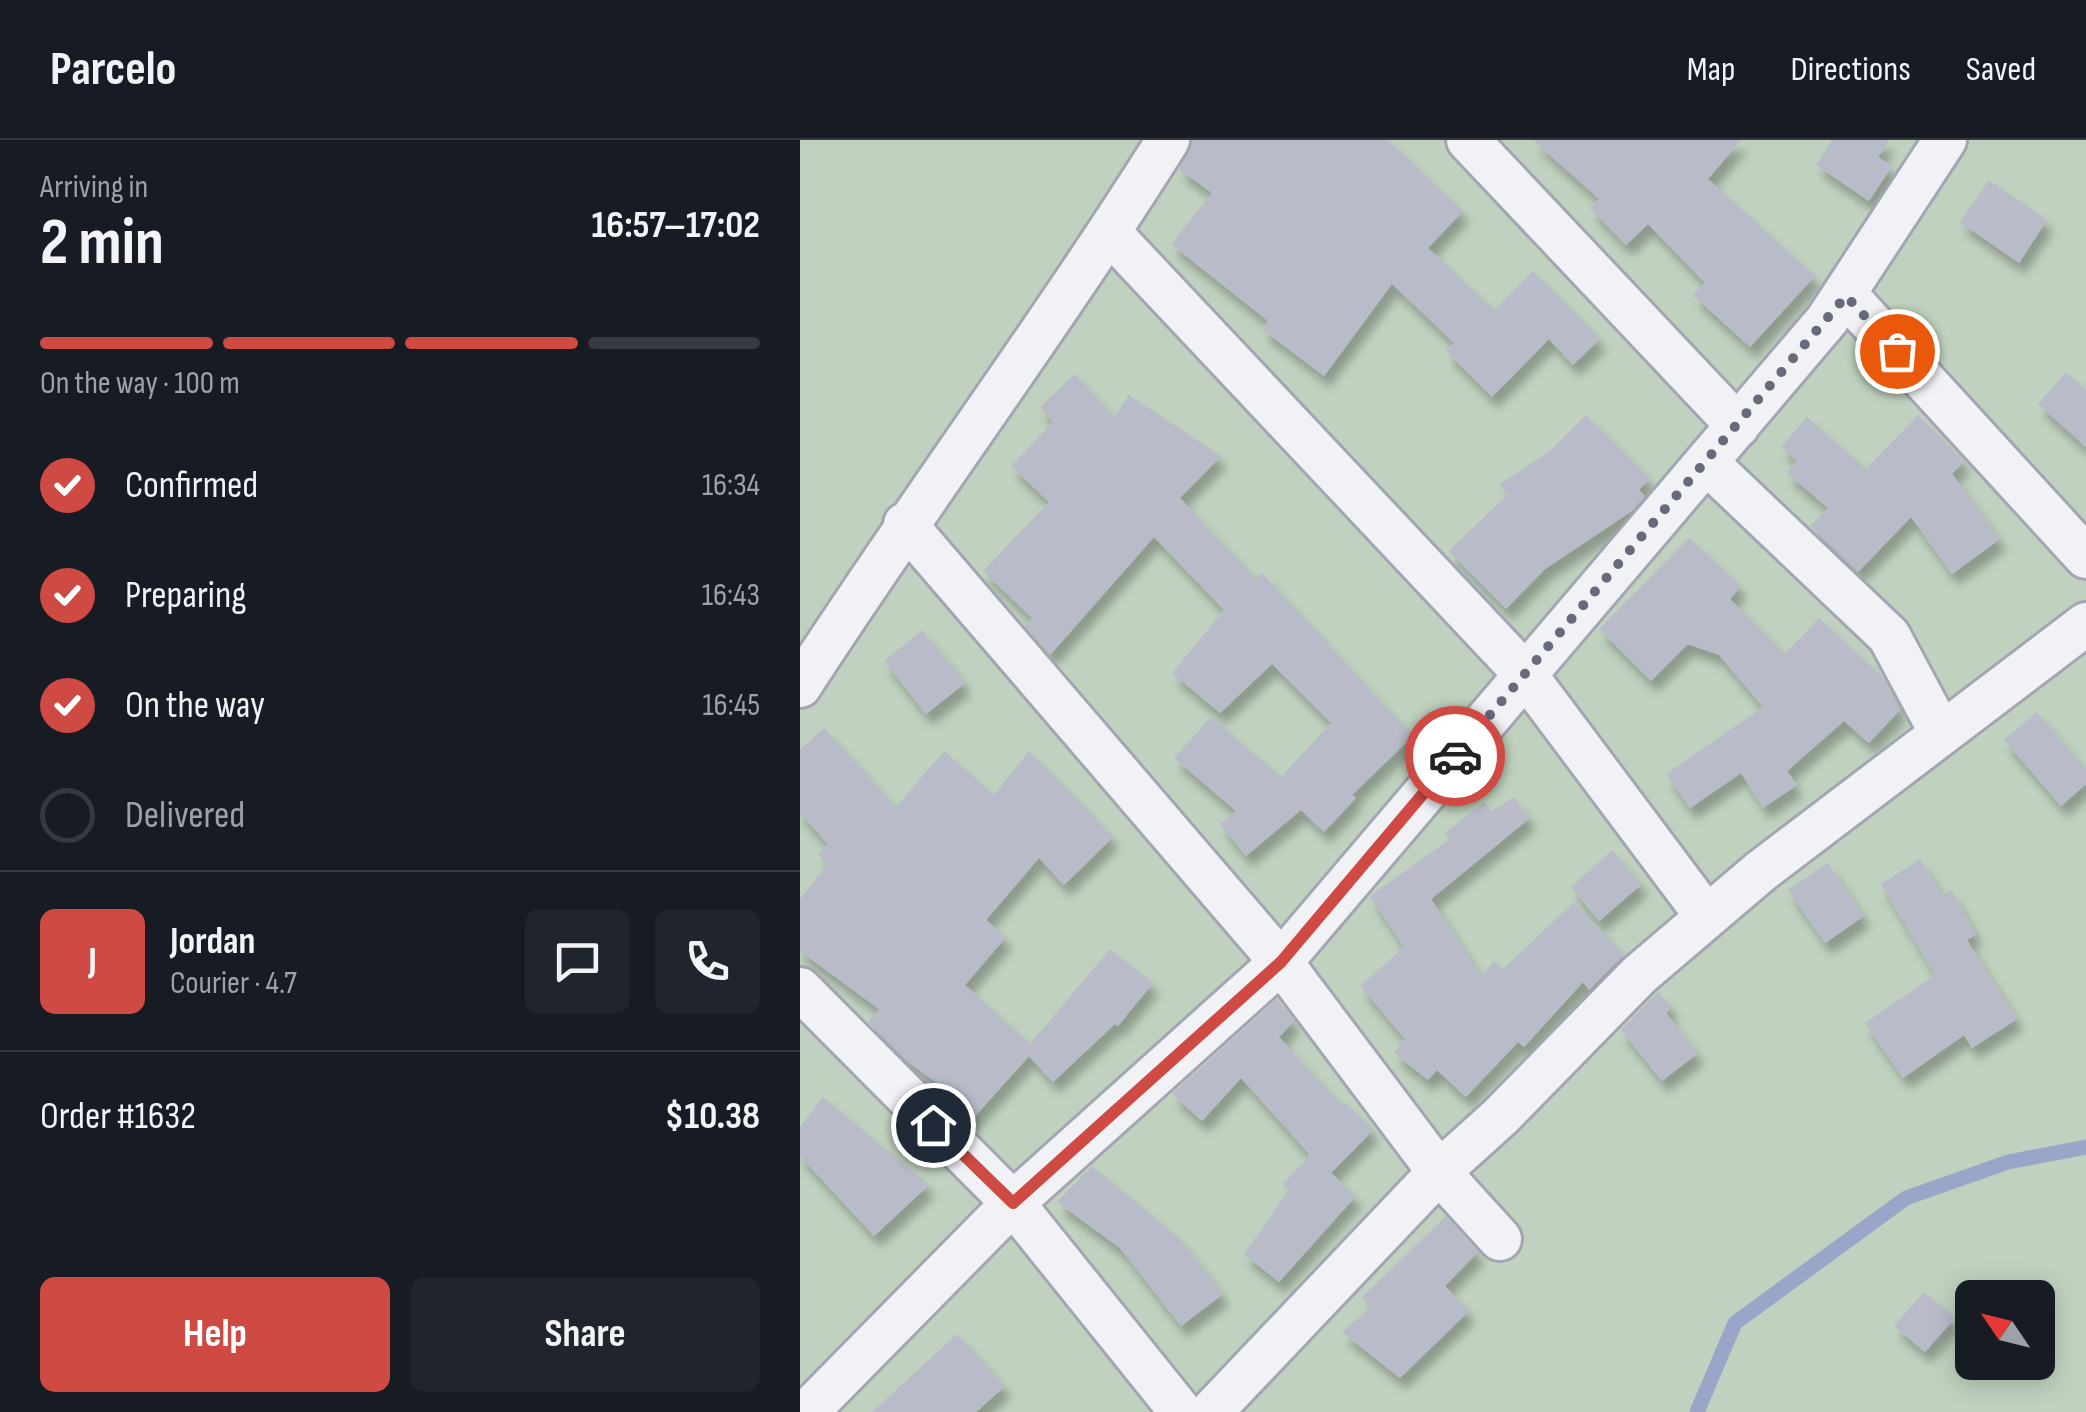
<!DOCTYPE html>
<meta charset="utf-8">
<style>
:root{--surface:#171b24;--page:#20242c;--text:#f1f3f6;--muted:#9ea1a6;--line:#363941;--accent:#ce4a42}
body{margin:0;font-family:"Sofia Sans Condensed",sans-serif;background:var(--page);color:var(--text);height:100vh;display:flex;flex-direction:column;font-size:38px;white-space:nowrap}
*{box-sizing:border-box;margin:0}
p{font-size:32px;color:var(--muted)}
.icon{flex:none;width:55px;height:55px;fill:none;stroke:currentColor;stroke-width:2;stroke-linecap:round;stroke-linejoin:round}
.map{position:relative;flex:1;overflow:hidden}
.side{display:flex;flex-direction:column;background:var(--surface);width:800px}
.side>*{flex:none}
.needle{width:65px;rotate:305deg}
.controls{position:absolute;left:1155px;top:1140px;display:grid;gap:20px}
.controls a{display:grid;place-items:center;width:100px;height:100px;border-radius:15px;background:var(--surface);box-shadow:0 5px 25px #0003;font-size:50px}
.pin{position:absolute;display:grid;place-items:center;width:85px;height:85px;color:#fff;margin:-42px;border:5px solid #fff;border-radius:50%;box-shadow:0 2px 10px #0007}
.courier{position:absolute;display:grid;place-items:center;width:100px;height:100px;margin:-50px;border:8px solid #ce4a42;border-radius:50%;background:#fff;color:#222;box-shadow:0 2px 12px #0007}
.summary em{font-style:normal;font-weight:700}
.summary div{display:flex;flex-direction:column-reverse}
.summary{display:flex;align-items:center;justify-content:space-between;height:170px;padding:0 40px}
h1{font-size:65px;font-weight:700;line-height:75px}
.bar{display:grid;grid-template-columns:repeat(4,1fr);gap:15px 10px;align-content:center;height:120px;padding:0 40px}
.bar i{height:12px;border-radius:8px;background:var(--line)}
.bar .on{background:var(--accent)}
.bar p{grid-column:span 4}
.line{display:flex;align-items:center;gap:25px;padding:0 40px;border-top:2px solid var(--line)}
.line div{flex:1}
.round{display:grid;place-items:center;flex:none;width:105px;height:105px;border-radius:15px;background:var(--page)}
ol{padding:0 40px;list-style:none}
li{display:flex;align-items:center;gap:30px;height:110px}
li p{margin-inline-start:auto}
li .icon{padding:10px;border-radius:50%;background:var(--accent);color:#fff;stroke-width:4}
li:last-child{color:var(--muted)}
li i{width:55px;height:55px;border:5px solid var(--line);border-radius:50%}
.button{display:flex;gap:20px;margin-top:auto;padding:20px 40px}
.button a{flex:1;height:115px;border-radius:15px;background:var(--accent);color:#fff;font-size:40px;font-weight:700;line-height:115px;text-align:center}
.button a+a{background:var(--page);color:var(--text)}
header{display:flex;align-items:center;gap:60px;box-sizing:border-box;height:140px;padding:0 50px;background:var(--surface);border-bottom:2px solid var(--line)}
header strong{font-size:48px}
nav{display:flex;gap:55px;margin-inline-start:auto;font-size:35px}
main{display:flex;flex:1;min-height:0}
.map>svg:first-child{display:block}
.green{fill:#c0d2bf;fill-rule:evenodd}
.lines{fill:none;stroke-linecap:round;stroke-linejoin:round}
.stream{stroke:#99a6c8;stroke-width:15}
.building{fill:#b9bbc8;filter:url(#shadow)}
.street-casing{stroke:#a3a6b2;stroke-width:48}
.street{stroke:#f1f2f6;stroke-width:42}
.done{stroke:#676a7a;stroke-width:10;stroke-dasharray:0 18}
.route{stroke:#ce4a42;stroke-width:12}
</style>
<header>
<strong>Parcelo</strong>
<nav><a>Map</a><a>Directions</a><a>Saved</a></nav>
</header>
<main>
<section class="side">
<div class="summary"><div><h1>2 min</h1><p>Arriving in</p></div><em>16:57–17:02</em></div>
<div class="bar"><i class="on"></i><i class="on"></i><i class="on"></i><i></i><p>On the way · 100 m</p></div>
<ol>
<li><svg class="icon" aria-label="check" viewBox="0 0 24 24"><path d="M5 12l5 5 9-10"/></svg>Confirmed<p>16:34</p></li>
<li><svg class="icon" aria-label="check" viewBox="0 0 24 24"><path d="M5 12l5 5 9-10"/></svg>Preparing<p>16:43</p></li>
<li><svg class="icon" aria-label="check" viewBox="0 0 24 24"><path d="M5 12l5 5 9-10"/></svg>On the way<p>16:45</p></li>
<li><i></i>Delivered</li>
</ol>
<div class="line" style="height:180px"><b class="round" style="background:var(--accent);color:#fff">J</b><div><b>Jordan</b><p>Courier · 4.7</p></div><a class="round"><svg class="icon" aria-label="chat" viewBox="0 0 24 24"><path d="M4 5h16v11H9l-5 4z"/></svg></a><a class="round"><svg class="icon" aria-label="phone" viewBox="0 0 24 24"><path d="M5 4h4l2 5-3 2q2 4 5 5l2-3 5 2v4C11 20 4 13 5 4z"/></svg></a></div>
<div class="line" style="height:130px"><div>Order #1632</div><b>$10.38</b></div>
<div class="button"><a>Help</a><a>Share</a></div>
</section>
<div class="map">
<svg width="1286" height="1272" viewBox="0 0 1286 1272">
<defs>
<filter id="shadow"><feDropShadow dx="6" dy="11" stdDeviation="5" flood-color="#0004"/></filter>
</defs>
<rect width="100%" height="100%" fill="#dee0e8"/>
<path class="green" d="M 0,0 L 1286,0 L 1286,1272 L 0,1272 ZM 1172,1158 L 1238,1158 L 1238,1222 L 1172,1222 Z"/>
<g class="lines">
<path class="stream" d="M 897,1272 L 935,1183 L 1106,1058 L 1208,1022 L 1286,1007"/>
</g>
<path class="building" d="M 393,0 L 588,0 L 663,71 L 628,108 L 694,170 L 733,131 L 800,199 L 773,225 L 749,199 L 692,257 L 646,211 L 654,203 L 592,144 L 524,236 L 462,189 L 468,181 L 371,104 L 412,53 L 379,29 Z
M 733,0 L 941,0 L 908,39 L 1015,136 L 950,207 L 893,155 L 905,143 L 848,84 L 826,105 L 790,68 L 799,59 Z
M 1032,0 L 1089,0 L 1078,17 L 1092,26 L 1069,61 L 1016,25 Z
M 1189,40 L 1247,80 L 1219,123 L 1160,82 Z
M 1266,232 L 1286,250 L 1286,307 L 1238,264 Z
M 275,234 L 314,277 L 329,255 L 421,316 L 380,358 L 456,439 L 462,433 L 613,596 L 552,655 L 556,658 L 524,692 L 501,670 L 446,716 L 420,684 L 436,671 L 374,618 L 411,577 L 481,637 L 531,583 L 472,524 L 420,573 L 372,533 L 424,470 L 354,397 L 250,515 L 225,486 L 232,478 L 183,431 L 249,362 L 211,326 L 253,282 L 240,267 Z
M 786,275 L 850,339 L 839,350 L 845,356 L 832,371 L 745,429 L 706,469 L 649,411 L 707,355 L 700,344 L 751,310 Z
M 1118,275 L 1164,321 L 1152,334 L 1200,399 L 1152,434 L 1111,377 L 1058,432 L 1010,386 L 1028,368 L 987,333 L 997,321 L 981,307 L 1007,277 L 1066,329 Z
M 889,398 L 941,446 L 930,459 L 985,514 L 1019,478 L 1084,539 L 1100,570 L 1069,603 L 1044,581 L 987,631 L 997,645 L 963,668 L 941,633 L 890,668 L 866,634 L 963,567 L 919,515 L 888,504 L 851,541 L 799,489 Z
M 122,490 L 165,543 L 126,574 L 84,521 Z
M 1237,572 L 1286,630 L 1286,644 L 1261,666 L 1204,600 Z
M 24,588 L 96,667 L 144,611 L 194,655 L 229,611 L 313,697 L 264,745 L 239,718 L 186,780 L 206,797 L 165,845 L 230,904 L 310,809 L 353,843 L 318,886 L 315,884 L 253,942 L 229,916 L 169,983 L 137,952 L 142,947 L 107,921 L 68,882 L 79,869 L 0,811 L 0,759 L 28,724 L 18,715 L 28,704 L 0,673 L 0,610 Z
M 714,657 L 730,678 L 631,759 L 681,836 L 694,821 L 703,829 L 774,762 L 824,815 L 789,850 L 783,842 L 724,907 L 718,902 L 666,957 L 637,930 L 628,940 L 594,913 L 605,899 L 560,846 L 604,807 L 570,756 L 650,699 L 645,693 L 684,662 L 692,671 Z
M 812,710 L 842,744 L 799,781 L 771,747 Z
M 1120,719 L 1142,755 L 1151,750 L 1176,794 L 1167,800 L 1217,879 L 1172,908 L 1164,895 L 1103,938 L 1065,883 L 1135,835 L 1081,744 Z
M 1028,723 L 1064,776 L 1025,803 L 988,750 Z
M 858,852 L 872,867 L 866,873 L 898,913 L 862,941 L 821,890 Z
M 477,859 L 494,881 L 479,897 L 542,966 L 546,963 L 573,990 L 531,1033 L 556,1056 L 479,1142 L 444,1114 L 489,1050 L 483,1044 L 510,1015 L 441,938 L 402,981 L 372,954 Z
M 23,957 L 129,1045 L 74,1096 L 0,1016 L 0,987 Z
M 292,1026 L 379,1098 L 423,1154 L 381,1186 L 320,1108 L 257,1062 Z
M 646,1076 L 678,1112 L 645,1146 L 669,1171 L 600,1238 L 542,1192 L 571,1167 L 562,1157 Z
M 1124,1152 L 1155,1178 L 1125,1212 L 1094,1186 Z
M 157,1194 L 205,1246 L 176,1272 L 72,1272 Z"/>
<g class="lines">
<g class="street-casing">
<path id="street" d="M 668,0 L 938,286
M 310,93 L 725,534 L 907,777
M 1046,155 L 1286,417
M 906,322 L 1089,496 L 1141,593
M 105,384 L 481,822 L 639,1032 L 700,1099
M 0,546 C 119,362 251,186 368,0
M 0,849 L 213,1063 L 381,1272
M 7,1272 L 213,1063 L 481,822 L 1027,180 L 1145,0
M 411,1272 L 639,1032 L 701,976 L 839,835 L 961,731 L 1286,484"/>
</g>
<use href="#street" class="street"/>
</g>
<g class="lines">
<path class="done" d="M 655,616 L 1046,156 L 1097,211"/>
<path class="route" d="M 133,985 L 213,1063 L 481,822 L 655,616"/>
</g>
</svg>
<div class="controls">
<a><svg class="needle" viewBox="-14 -14 28 28"><path d="M0-13l5 13h-10z" fill="#e53935"/><path d="M0 13l5-13h-10z" fill="#9ea1a6"/></svg></a>
</div>
<div class="pin" style="left:1097px;top:211px;background:#ea580c"><svg class="icon" aria-label="bag" viewBox="0 0 24 24"><path d="M5 8h14l-1 12H6zM9 8a3 3 0 0 1 6 0"/></svg></div>
<div class="pin" style="left:133px;top:985px;background:#1f2937"><svg class="icon" aria-label="home" viewBox="0 0 24 24"><path d="M3 11l9-7 9 7M6 9v11h12V9"/></svg></div>
<div class="courier" style="left:655px;top:616px"><svg class="icon" aria-label="car" viewBox="0 0 24 24"><path d="M5 17H2v-5l4-1 3-4h7l3 4 3 1v5h-3M9 17h6M6 11h13"/><circle cx="7" cy="17" r="2"/><circle cx="17" cy="17" r="2"/></svg></div>
</div>
</main>
